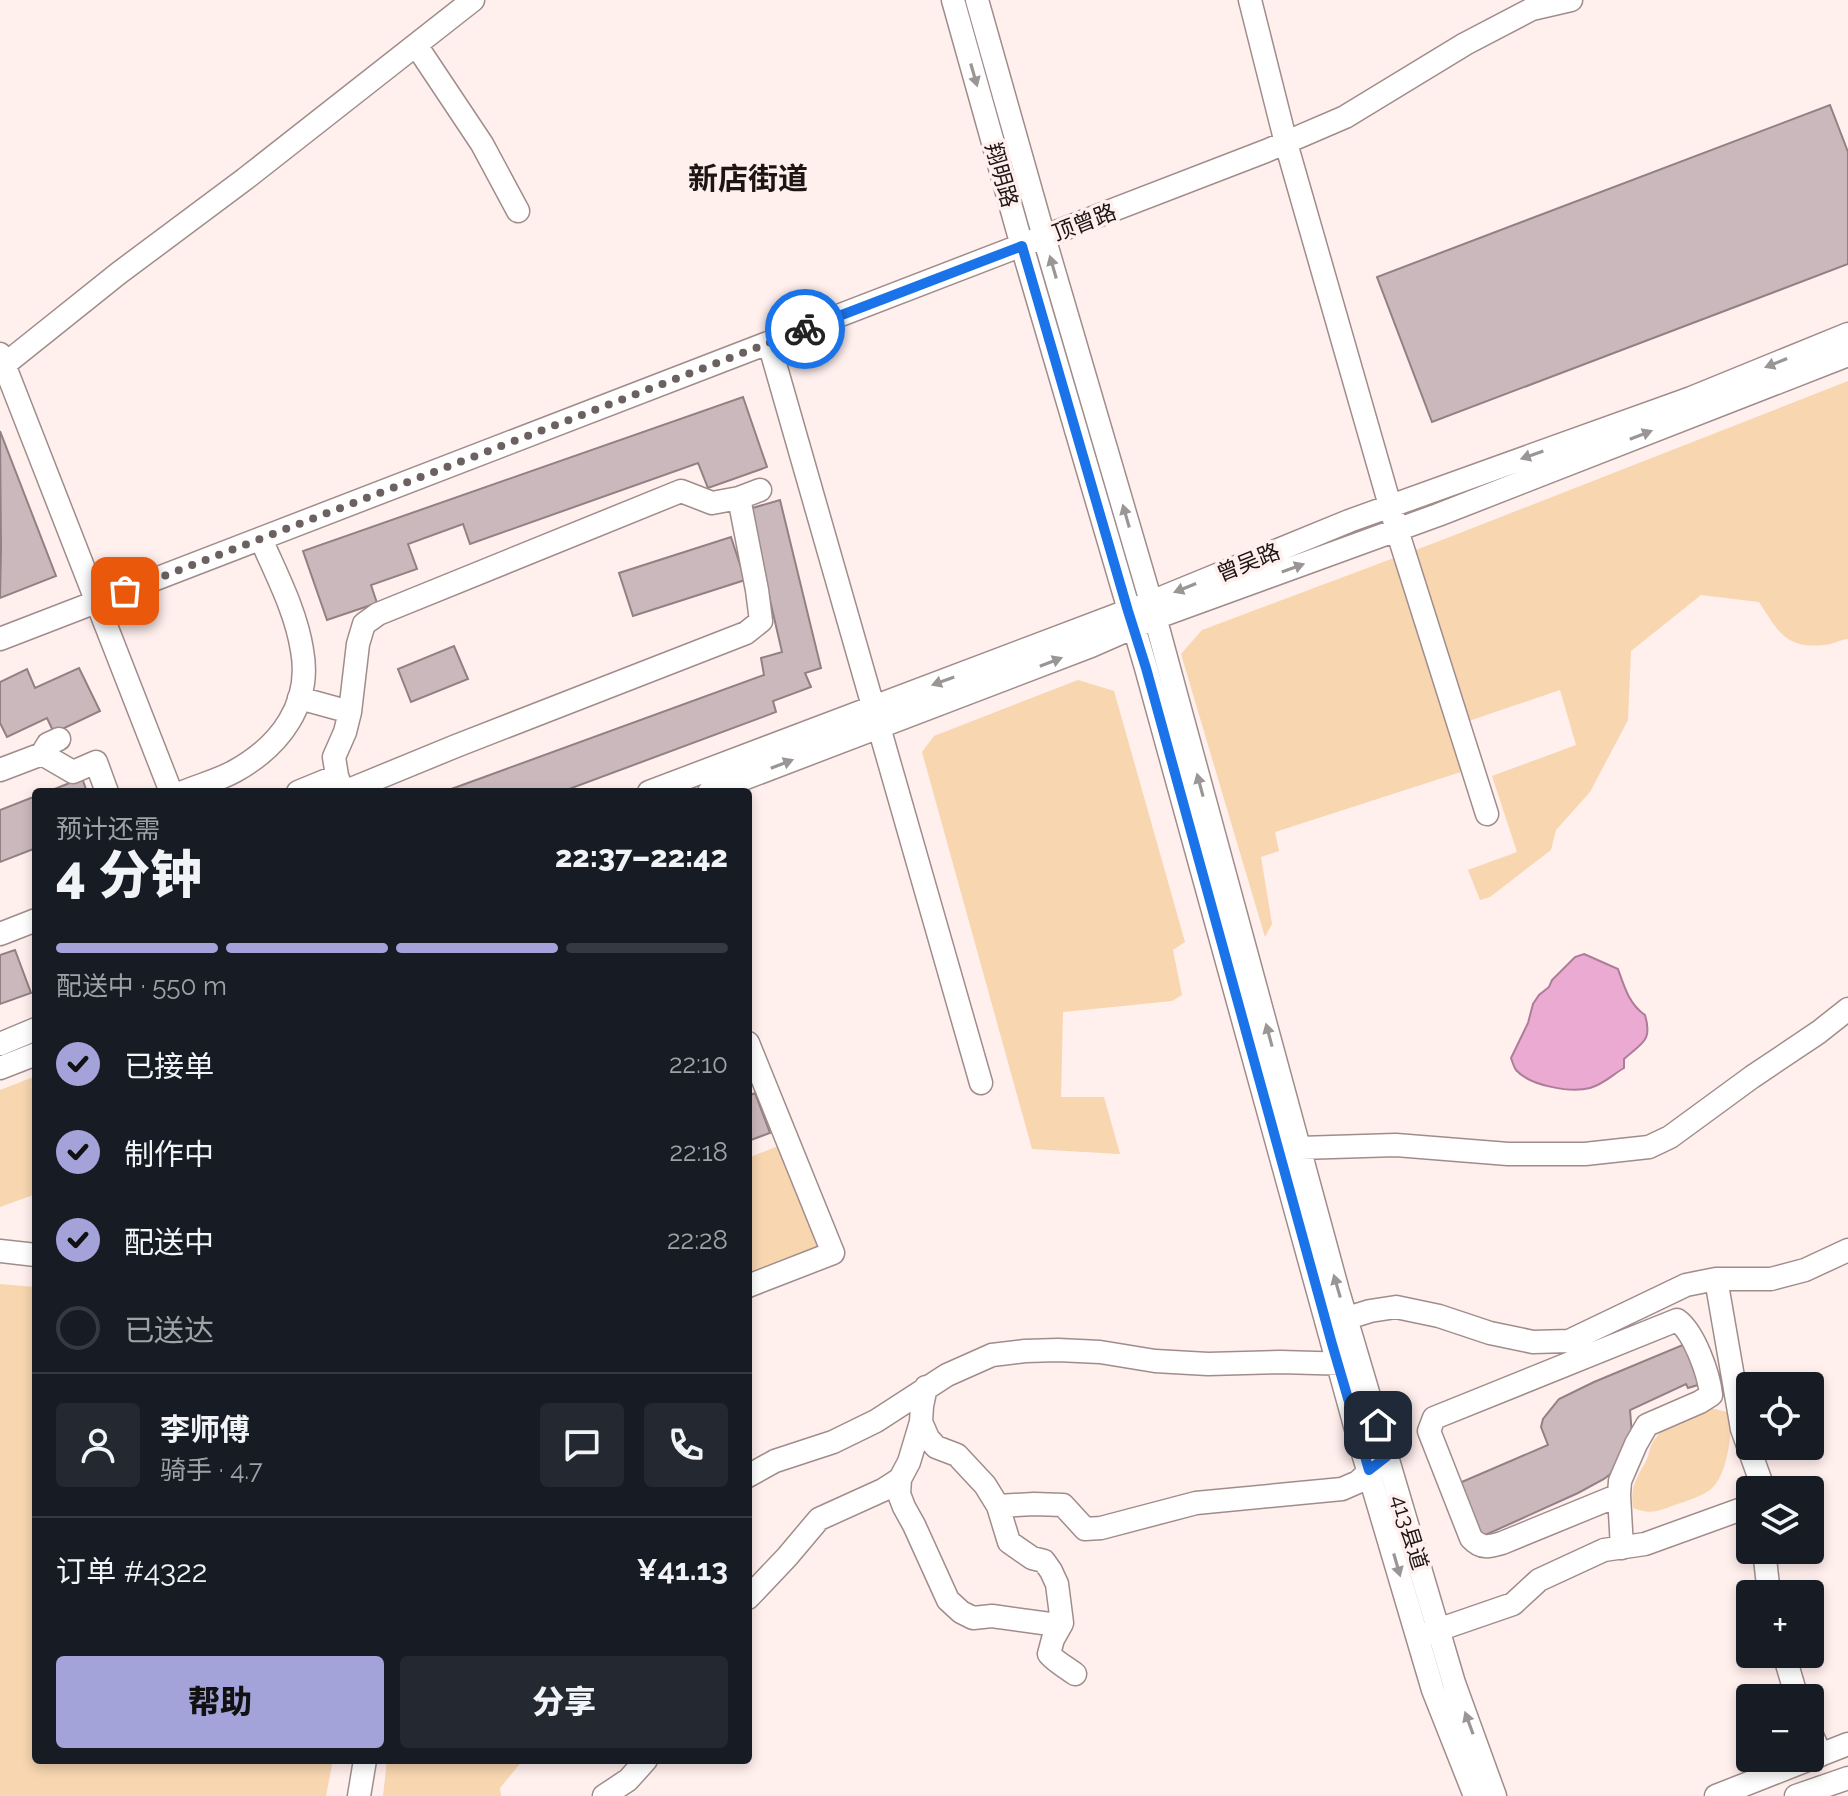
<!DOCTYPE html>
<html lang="zh">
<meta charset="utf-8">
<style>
:root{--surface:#171b24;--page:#242831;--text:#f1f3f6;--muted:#9ea1a6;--line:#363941;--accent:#a3a3da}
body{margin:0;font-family:Raleway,"Noto Sans SC",sans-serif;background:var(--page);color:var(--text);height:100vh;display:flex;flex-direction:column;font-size:30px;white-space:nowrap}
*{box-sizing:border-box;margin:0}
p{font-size:26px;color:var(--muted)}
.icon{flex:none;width:44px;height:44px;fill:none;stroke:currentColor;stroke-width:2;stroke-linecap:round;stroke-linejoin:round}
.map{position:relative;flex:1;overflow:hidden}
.sheet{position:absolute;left:32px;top:788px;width:720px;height:976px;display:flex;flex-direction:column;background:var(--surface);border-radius:8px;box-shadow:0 4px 12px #0003}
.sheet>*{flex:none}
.tools{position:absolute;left:1736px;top:1372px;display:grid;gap:16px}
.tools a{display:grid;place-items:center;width:88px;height:88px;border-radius:8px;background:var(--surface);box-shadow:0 4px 12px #0003;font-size:40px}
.pin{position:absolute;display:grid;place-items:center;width:68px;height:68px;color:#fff;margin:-34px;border-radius:16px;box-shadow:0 4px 12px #0006}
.courier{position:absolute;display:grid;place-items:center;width:80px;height:80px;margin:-40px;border:6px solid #1a73e8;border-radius:50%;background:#fff;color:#222;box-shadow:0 2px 10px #0007}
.headline em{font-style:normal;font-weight:800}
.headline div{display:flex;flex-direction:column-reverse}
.headline{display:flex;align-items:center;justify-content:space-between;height:136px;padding:0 24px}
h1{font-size:52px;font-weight:800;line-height:60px}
.bar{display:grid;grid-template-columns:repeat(4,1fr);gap:12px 8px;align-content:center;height:96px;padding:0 24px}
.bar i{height:10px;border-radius:6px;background:var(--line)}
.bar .active{background:var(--accent)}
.bar p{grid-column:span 4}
.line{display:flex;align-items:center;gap:20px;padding:0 24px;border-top:2px solid var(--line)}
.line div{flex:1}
.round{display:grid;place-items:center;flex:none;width:84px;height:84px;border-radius:8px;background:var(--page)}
ol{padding:0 24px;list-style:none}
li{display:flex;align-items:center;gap:24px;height:88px}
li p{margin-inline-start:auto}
li .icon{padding:8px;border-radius:50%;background:var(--accent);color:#111;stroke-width:4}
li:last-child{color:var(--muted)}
li i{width:44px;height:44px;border:4px solid var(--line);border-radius:50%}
.action{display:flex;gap:16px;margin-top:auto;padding:16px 24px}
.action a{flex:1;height:92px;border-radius:8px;background:var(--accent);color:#111;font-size:32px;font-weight:800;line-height:92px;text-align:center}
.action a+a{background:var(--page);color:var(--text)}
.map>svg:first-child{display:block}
.green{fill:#f7d6b0}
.water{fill:#ebaad1;stroke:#ad7d98;stroke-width:2}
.building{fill:#cbb8bc;stroke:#928084;stroke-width:2}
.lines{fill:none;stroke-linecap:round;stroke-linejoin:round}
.minor-casing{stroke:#a08d8b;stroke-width:25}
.minor{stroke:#fff;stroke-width:22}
.oneway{fill:#999695}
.done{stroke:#6b6160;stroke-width:8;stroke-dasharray:0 14.4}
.route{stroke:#1a73e8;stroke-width:10}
.labels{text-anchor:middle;stroke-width:7;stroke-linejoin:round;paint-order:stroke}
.street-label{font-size:22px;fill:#1c1514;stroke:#ffefed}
.district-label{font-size:30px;font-weight:bold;fill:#1c1514;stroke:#ffefed}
</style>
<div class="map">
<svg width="1848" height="1796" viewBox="0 0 1848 1796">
<rect width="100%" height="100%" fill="#ffefed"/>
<path class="green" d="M 1848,381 L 1848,639 C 1839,640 1832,645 1823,645 C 1784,649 1778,630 1759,602 L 1701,595 L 1631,651 L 1628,720 L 1590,792 L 1556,830 L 1551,850 L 1490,897 L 1480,900 L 1468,870 L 1517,852 L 1492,776 L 1576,745 L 1560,690 L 1451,727 L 1464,771 L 1275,832 L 1279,851 L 1261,857 L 1272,924 L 1265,937 L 1181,654 L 1202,630 L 1442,540 Z
M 1078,680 L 1114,691 L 1185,942 L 1173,950 L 1182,995 L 1172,1001 L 1063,1012 L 1061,1097 L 1104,1097 L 1120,1154 L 1032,1149 L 922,752 L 934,736 Z
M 36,1076 L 36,1194 L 0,1207 L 0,1090 Z
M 783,1144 L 820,1244 L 813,1253 L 748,1280 L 748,1158 Z
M 0,1284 L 36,1287 L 36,1760 L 333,1760 L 326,1796 L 0,1796 Z
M 1710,1408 L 1732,1413 C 1731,1434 1728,1476 1710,1490 C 1700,1497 1686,1501 1675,1505 C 1658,1511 1651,1515 1633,1508 C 1630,1486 1636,1480 1646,1461 C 1649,1456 1649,1449 1652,1444 C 1662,1423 1691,1416 1710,1408 Z
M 387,1760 L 523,1760 L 500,1788 L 501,1796 L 383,1796 Z"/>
<path class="water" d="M 1584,954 L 1618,969 C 1624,986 1629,1004 1645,1015 C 1653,1042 1641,1043 1624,1059 L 1624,1068 C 1612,1075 1604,1084 1590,1088 C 1571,1093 1530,1086 1516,1070 C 1514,1067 1512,1061 1511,1058 L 1528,1023 L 1533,1004 L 1539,995 L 1549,987 L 1552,980 L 1575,957 Z"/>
<path class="building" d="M 1830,105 L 1848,152 L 1848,264 L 1432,422 L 1377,277 Z
M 743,397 L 767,467 L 708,488 L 698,463 L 470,544 L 463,524 L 408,544 L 417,569 L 371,585 L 377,603 L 327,620 L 303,551 Z
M 0,431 L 56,576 L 0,598 L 1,549 Z
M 780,500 L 821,668 L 805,673 L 811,687 L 773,701 L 776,712 L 561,792 L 443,792 L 764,675 L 761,658 L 782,652 L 749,509 Z
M 731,537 L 745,580 L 633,616 L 619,573 Z
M 454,646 L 468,679 L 411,702 L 398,669 Z
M 79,668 L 100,711 L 54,733 L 47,718 L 7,737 L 0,723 L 0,682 L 27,669 L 35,688 Z
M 82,778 L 87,792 L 47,792 Z
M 36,796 L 36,848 L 0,862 L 0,810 Z
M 15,950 L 31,993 L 0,1004 L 0,955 Z
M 755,1093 L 770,1133 L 748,1141 L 748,1096 Z
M 1685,1344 L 1701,1384 L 1688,1388 L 1686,1384 L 1630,1410 L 1632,1435 L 1613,1472 L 1604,1479 L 1578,1493 L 1481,1537 L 1457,1484 L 1548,1445 L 1541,1427 L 1543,1419 L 1559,1399 L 1594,1382 Z"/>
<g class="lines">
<g class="minor-casing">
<path id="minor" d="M 953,0 L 1022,246 L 1146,668 L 1357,1433 L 1433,1690 L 1475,1796
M 977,0 L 1044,237 L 1151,602 L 1338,1291 L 1454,1683 L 1495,1796
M 1250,0 L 1286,143 L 1397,530 L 1487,814
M 416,45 L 482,144 L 518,211
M 769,343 L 981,1083
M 0,354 L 171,792
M 4,365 L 119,273 L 245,179 L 473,0
M 0,639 L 1266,151 L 1345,117 L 1465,44 L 1532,9 L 1571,0
M 299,698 L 350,712 L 345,732 L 334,757 L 337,776 L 343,792
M 350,712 L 358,644 L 364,624 L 378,614 L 681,491 L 712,503 L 739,498 L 760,490
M 42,754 L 73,772 L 96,762 L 107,792
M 0,770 L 42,754 L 48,744 L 59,739
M 183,792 C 200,785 219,780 235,771 C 280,746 312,704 302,650 C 296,611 276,574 261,539
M 298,792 L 337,776
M 344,792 L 456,746 L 746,633 L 761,621 L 757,590 L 739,498
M 649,792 L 1151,602 L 1349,521 L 1691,398 L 1848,334
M 709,792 L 1091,646 L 1155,618 L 1438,515 L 1848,355
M 0,934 L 36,920
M 748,1043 L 833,1253 L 748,1286
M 0,1044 L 36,1029
M 0,1068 L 36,1054
M 1300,1148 L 1396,1145 L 1508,1154 L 1585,1154 L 1649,1147 L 1670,1137 L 1752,1077 L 1819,1032 L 1848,1009
M 0,1251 L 36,1255
M 1716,1279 L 1742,1429 L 1761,1482 L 1761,1490
M 1335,1322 L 1370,1311 L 1396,1307 L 1439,1316 L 1490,1333 L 1533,1342 L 1569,1341 L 1686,1285 L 1716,1279 L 1771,1279 L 1805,1270 L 1848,1250
M 926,1387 L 922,1406 L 921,1422 L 928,1438 L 936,1447 L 957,1455 L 985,1485 L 998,1506 L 1009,1542 L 1032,1558 L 1044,1561 L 1051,1571 L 1057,1584 L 1062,1623 L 1053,1639 L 1049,1654 C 1057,1663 1066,1667 1075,1674
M 748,1476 L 775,1461 L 833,1442 L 876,1421 L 947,1375 L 992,1355 L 1025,1351 L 1058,1350 L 1100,1352 L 1155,1361 L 1208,1364 L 1280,1362 L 1351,1364
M 900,1479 L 899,1494 L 904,1507 L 914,1525 L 948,1600 L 961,1612 L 973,1618 L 992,1616 L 1050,1624 L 1062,1623
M 1619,1495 L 1502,1543 C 1489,1547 1481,1549 1471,1538 L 1429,1431 L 1434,1418 L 1677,1320 C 1694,1332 1709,1374 1711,1395 L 1700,1402 L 1647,1425 L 1636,1444 L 1620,1481 L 1619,1495 L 1622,1548
M 998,1506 L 1034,1504 L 1063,1505 L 1085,1529 L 1101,1528 L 1196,1503 L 1342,1489 L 1358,1482 L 1377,1464
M 1764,1550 L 1769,1594
M 748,1598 L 787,1557 L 819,1519 L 883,1490 L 900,1479 L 909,1462 L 921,1422
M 1426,1634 L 1513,1604 L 1539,1580 L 1604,1550 L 1645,1544 L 1750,1506
M 1784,1654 L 1797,1698
M 1810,1731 L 1821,1755
M 359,1796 L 365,1760
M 604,1796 L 628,1780 L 646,1760
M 1716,1796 L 1848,1744
M 1796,1796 L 1848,1778"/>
</g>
<use href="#minor" class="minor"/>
</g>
<defs><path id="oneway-solid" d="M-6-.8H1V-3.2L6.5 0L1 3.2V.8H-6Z" transform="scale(2)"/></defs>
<g class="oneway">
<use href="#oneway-solid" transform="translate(974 75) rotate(74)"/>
<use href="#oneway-solid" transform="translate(1053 267) rotate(-106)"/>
<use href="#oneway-solid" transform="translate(1776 363) rotate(158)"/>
<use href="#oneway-solid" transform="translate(1641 435) rotate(-21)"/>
<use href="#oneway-solid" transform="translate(1532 455) rotate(161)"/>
<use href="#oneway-solid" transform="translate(1126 516) rotate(-106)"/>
<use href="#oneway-solid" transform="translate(1293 568) rotate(-20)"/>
<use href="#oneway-solid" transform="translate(1185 588) rotate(158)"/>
<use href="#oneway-solid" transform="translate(1051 662) rotate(-21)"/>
<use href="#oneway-solid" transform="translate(943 681) rotate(160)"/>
<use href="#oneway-solid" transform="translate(782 764) rotate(-21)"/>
<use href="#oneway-solid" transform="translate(1200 785) rotate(-105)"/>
<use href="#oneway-solid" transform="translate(1269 1035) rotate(-105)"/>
<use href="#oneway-solid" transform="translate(1337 1286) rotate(-106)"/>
<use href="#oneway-solid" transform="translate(1397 1565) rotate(74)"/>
<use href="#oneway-solid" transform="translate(1469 1723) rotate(-110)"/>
</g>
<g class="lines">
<path class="done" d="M 125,591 L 805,329"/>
<path class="route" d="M 805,329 L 1022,246 L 1128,611 L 1146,668 L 1332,1344 L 1369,1470 L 1387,1456 L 1378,1425"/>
</g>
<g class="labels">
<g class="street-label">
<text transform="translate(1002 175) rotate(74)" y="8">翔明路</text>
<text transform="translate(1084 222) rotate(-21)" y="8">顶曾路</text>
<text transform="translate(1248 562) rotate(-22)" y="8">曾吴路</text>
<text transform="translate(1410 1532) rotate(73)" y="8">413县道</text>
</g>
<g class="district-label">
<text x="748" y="189">新店街道</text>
</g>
</g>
</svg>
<div class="tools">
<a><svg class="icon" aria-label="locate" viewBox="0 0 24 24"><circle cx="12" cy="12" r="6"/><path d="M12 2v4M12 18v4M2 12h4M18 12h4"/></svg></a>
<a><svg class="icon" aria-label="layers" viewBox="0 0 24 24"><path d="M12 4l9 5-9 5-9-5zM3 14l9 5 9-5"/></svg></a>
<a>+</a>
<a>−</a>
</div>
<div class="pin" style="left:125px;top:591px;background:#ea580c"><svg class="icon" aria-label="bag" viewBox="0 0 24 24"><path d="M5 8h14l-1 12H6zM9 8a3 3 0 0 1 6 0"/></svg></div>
<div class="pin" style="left:1378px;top:1425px;background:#1f2937"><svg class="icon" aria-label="home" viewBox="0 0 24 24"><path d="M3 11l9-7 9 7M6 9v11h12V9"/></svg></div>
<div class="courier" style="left:805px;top:329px"><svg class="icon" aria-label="bike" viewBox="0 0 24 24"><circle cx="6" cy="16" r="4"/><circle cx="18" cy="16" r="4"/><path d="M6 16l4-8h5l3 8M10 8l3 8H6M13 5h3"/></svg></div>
<section class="sheet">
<div class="headline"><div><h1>4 分钟</h1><p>预计还需</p></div><em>22:37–22:42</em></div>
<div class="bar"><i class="active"></i><i class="active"></i><i class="active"></i><i></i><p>配送中 · 550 m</p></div>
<ol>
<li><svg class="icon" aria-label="check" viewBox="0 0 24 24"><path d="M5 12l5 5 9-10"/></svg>已接单<p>22:10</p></li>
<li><svg class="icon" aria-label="check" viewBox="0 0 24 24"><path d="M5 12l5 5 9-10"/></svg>制作中<p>22:18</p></li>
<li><svg class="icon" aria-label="check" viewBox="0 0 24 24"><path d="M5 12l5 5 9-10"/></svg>配送中<p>22:28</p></li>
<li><i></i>已送达</li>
</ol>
<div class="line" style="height:144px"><a class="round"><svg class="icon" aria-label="person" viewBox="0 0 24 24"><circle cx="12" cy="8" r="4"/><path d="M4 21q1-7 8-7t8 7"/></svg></a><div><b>李师傅</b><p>骑手 · 4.7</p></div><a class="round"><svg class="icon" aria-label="chat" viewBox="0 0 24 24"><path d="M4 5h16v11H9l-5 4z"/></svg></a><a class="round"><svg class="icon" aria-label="phone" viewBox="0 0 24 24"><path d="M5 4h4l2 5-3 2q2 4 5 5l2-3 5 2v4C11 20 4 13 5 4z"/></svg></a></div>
<div class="line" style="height:104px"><div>订单 #4322</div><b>¥41.13</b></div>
<div class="action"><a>帮助</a><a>分享</a></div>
</section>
</div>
